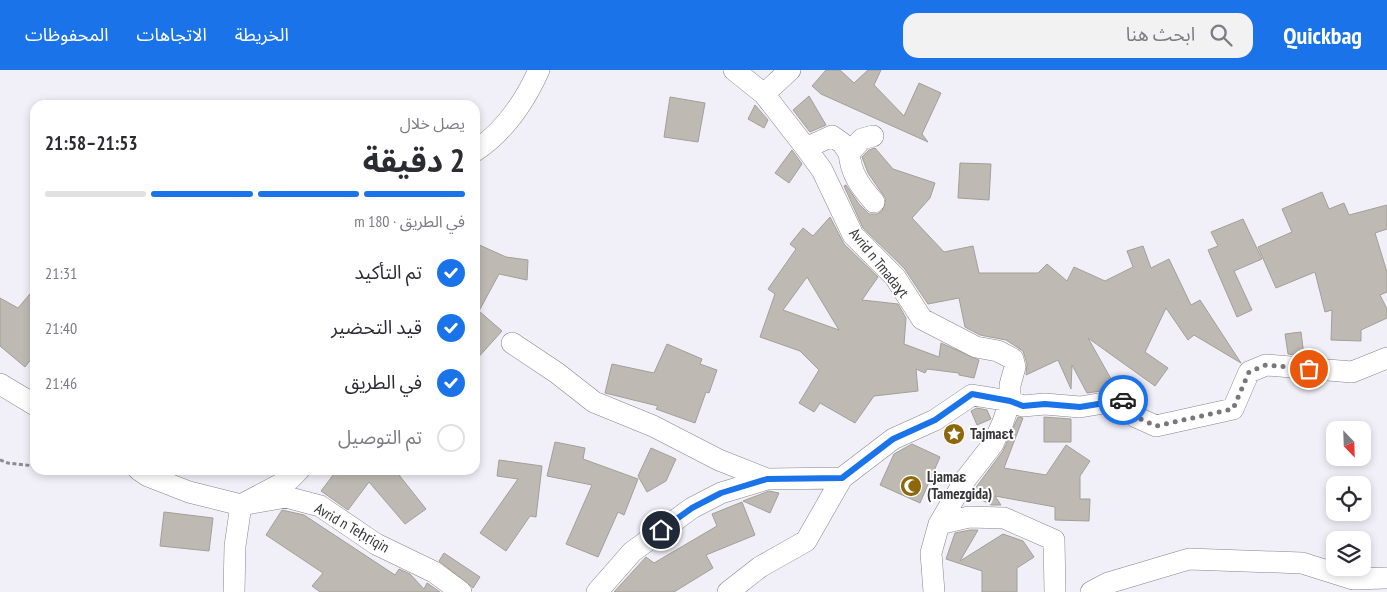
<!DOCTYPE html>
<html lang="ar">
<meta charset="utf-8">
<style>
:root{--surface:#fff;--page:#f2f2f3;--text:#2b2b33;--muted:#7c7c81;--line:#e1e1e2;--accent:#1a73e8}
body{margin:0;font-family:"PT Sans Narrow","Noto Sans Arabic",sans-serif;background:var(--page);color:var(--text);direction:rtl;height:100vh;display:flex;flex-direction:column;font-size:19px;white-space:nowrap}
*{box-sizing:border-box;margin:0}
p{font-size:16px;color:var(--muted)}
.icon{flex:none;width:28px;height:28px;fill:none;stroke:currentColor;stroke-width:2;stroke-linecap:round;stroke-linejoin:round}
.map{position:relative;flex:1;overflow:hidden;direction:ltr}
.details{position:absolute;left:30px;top:30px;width:450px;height:375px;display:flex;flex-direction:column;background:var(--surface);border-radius:15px;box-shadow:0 2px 8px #0003;direction:rtl}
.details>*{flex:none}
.needle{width:32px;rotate:157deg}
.fabs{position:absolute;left:1326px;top:351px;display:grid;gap:10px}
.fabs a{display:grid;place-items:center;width:45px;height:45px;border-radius:10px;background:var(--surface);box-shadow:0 2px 8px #0003;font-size:25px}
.pin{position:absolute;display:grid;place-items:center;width:42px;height:42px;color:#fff;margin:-21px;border:2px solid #fff;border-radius:50%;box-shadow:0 1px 5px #0007}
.courier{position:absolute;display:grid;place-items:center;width:50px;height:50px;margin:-25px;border:4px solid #1a73e8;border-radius:50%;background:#fff;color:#222;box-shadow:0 1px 6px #0007}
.summary em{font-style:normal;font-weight:700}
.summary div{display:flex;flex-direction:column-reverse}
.summary{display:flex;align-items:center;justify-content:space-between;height:85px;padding:0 15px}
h1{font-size:32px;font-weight:700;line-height:38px}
.bar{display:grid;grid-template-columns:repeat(4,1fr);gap:8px 5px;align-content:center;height:60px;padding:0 15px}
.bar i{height:6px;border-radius:4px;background:var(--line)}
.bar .active{background:var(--accent)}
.bar p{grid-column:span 4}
ol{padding:0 15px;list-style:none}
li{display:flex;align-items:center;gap:15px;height:55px}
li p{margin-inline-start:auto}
li .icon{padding:5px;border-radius:50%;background:var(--accent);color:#fff;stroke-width:4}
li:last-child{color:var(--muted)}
li i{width:28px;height:28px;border:2px solid var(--line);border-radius:50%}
header{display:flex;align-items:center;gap:30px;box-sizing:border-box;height:70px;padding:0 25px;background:var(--accent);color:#fff}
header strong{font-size:24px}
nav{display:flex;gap:28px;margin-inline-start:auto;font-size:18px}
.search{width:350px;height:45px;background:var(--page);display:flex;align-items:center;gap:12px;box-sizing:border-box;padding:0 18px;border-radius:15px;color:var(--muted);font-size:19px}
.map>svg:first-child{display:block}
.building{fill:#bebab3;stroke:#a39f98;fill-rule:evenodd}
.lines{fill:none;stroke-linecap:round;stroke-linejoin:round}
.minor-casing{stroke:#87858c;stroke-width:22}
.path{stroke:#8c8b91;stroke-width:3;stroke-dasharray:4 2.5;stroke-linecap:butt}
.minor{stroke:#fff;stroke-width:21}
.done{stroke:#77777c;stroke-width:5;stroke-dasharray:0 9}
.route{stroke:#1a73e8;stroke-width:6}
.labels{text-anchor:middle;stroke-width:4;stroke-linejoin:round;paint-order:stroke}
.street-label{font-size:15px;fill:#363639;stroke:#fefefe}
.poi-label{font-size:15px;font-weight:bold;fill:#363639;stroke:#fefefe;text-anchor:start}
</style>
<header>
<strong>Quickbag</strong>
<div class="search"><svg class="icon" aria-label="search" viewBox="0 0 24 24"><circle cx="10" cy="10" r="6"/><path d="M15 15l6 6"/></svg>ابحث هنا</div>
<nav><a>الخريطة</a><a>الاتجاهات</a><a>المحفوظات</a></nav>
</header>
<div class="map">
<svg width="1387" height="522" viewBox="0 0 1387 522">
<rect width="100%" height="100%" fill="#f1eff7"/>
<path class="building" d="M 826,0 L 840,0 L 854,13 L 868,0 L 881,0 L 874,15 L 904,46 L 919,13 L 941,23 L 922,64 L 928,72 L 821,24 L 812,16 Z
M 809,26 L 826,55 L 810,62 L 793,40 Z
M 670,27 L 705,33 L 698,72 L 664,67 Z
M 755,35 L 768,50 L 764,58 L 748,49 Z
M 875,78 L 893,99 L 935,113 L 930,128 L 912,148 L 944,182 L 973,176 L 979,203 L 1038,203 L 1047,194 L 1067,211 L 1074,197 L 1105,211 L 1133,197 L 1127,181 L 1143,176 L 1151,198 L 1169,189 L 1191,235 L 1200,230 L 1241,293 L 1194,265 L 1188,270 L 1166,238 L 1145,282 L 1168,298 L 1155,316 L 1088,268 L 1115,316 L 1108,320 L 1087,323 L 1072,295 L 1071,319 L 1058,290 L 1026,305 L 1027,294 L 1023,281 L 1006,270 L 980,265 L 965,257 L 959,228 L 928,234 L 904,198 L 863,158 L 844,116 L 846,115 L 859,134 L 869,144 L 877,144 L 882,141 L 886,129 L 868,103 L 862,87 L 869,80 Z
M 792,80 L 802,94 L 789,113 L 775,103 Z
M 960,93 L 991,94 L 989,130 L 958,128 Z
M 1322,122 L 1329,139 L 1344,133 L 1349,145 L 1387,135 L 1387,159 L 1375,163 L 1387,202 L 1387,222 L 1380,225 L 1387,239 L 1387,248 L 1361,260 L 1361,271 L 1331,270 L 1332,240 L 1325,242 L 1315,202 L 1276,218 L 1258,177 L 1292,162 L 1282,139 Z
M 830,147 L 844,174 L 878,207 L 862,230 L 898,234 L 906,248 L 904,274 L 939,287 L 941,273 L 979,290 L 974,308 L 959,305 L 959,303 L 927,299 L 925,303 L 916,299 L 918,321 L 874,326 L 855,353 L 820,333 L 814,342 L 799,333 L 819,300 L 800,281 L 760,267 L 775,224 L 768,219 L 796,179 L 790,174 L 803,158 L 813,166 ZM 807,207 L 839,260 L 783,240 Z
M 1243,149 L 1262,189 L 1234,201 L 1252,240 L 1237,247 L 1208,180 L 1218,176 L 1211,162 Z
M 475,173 L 506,187 L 528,190 L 527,210 L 499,204 L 479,241 L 502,261 L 475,291 Z
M 35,218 L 35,284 L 25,297 L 0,276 L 0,228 L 18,238 Z
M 1301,262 L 1304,286 L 1288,284 L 1285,264 Z
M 667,274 L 702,289 L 700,294 L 717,300 L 709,323 L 706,322 L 695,353 L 656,339 L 658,336 L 605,323 L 612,294 L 654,303 Z
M 977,338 L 987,340 L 991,349 L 977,355 L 971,341 Z
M 1018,347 L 1023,348 L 1004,398 L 1046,405 L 1066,375 L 1090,391 L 1080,406 L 1080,429 L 1090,429 L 1089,451 L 1055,450 L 1055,437 L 995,426 L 1001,435 L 991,435 L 971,424 L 1003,381 Z
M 1044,347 L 1071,349 L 1071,372 L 1044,372 Z
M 555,372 L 585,378 L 583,389 L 638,409 L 624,445 L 618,442 L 598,487 L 566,474 L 592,415 L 547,406 Z
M 912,374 L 940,387 L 920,433 L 880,415 L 894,384 Z
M 651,378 L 676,389 L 666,411 L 647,422 L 638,406 Z
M 499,390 L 542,396 L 536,447 L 530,446 L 506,481 L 480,463 L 518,409 L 497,406 Z
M 337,400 L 395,400 L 426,439 L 405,454 L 369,412 L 348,440 L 321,421 Z
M 769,421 L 779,423 L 770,443 L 743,431 Z
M 742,432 L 755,465 L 706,485 L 713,498 L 674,522 L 614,522 L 646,487 L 654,493 L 717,456 L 712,444 Z
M 282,440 L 304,445 L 395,505 L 399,499 L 410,504 L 424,519 L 427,513 L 440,522 L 320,522 L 312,516 L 323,503 L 266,465 Z
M 164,442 L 213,448 L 209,481 L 160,476 Z
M 970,460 L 978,460 L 960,491 L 1003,464 L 1023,471 L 1034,487 L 1017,498 L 1017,522 L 982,522 L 982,501 L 946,489 L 955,463 Z
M 444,483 L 480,507 L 473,518 L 439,491 Z"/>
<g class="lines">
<g class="minor-casing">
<path id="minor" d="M 734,0 L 764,24 L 806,78 L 822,100 L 853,165 L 895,207 L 922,249 L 976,277 L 998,281 L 1013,289 L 1015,297 L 1010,315 L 1010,331 L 1003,352 L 993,374 L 965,410 L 939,454 L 931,483 L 934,522
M 764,24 L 790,0
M 806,78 L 832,66 L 842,73 L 849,83 L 862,69 L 873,66
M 475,81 C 504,62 525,31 539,0
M 849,83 C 851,104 860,116 874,132
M 512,273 L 557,303 L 594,332 L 653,356 L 719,390 L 767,409
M 0,314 L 35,335
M 139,400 L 148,406 L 189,422 L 241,435 L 286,427 L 320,436 L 376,474 L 434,502 L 461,522
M 939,454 L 969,447 L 1004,448 L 1054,470 L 1055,522
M 234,522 L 235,476 L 241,435 L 290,409 L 299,400
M 597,522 L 632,482 L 692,438 L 721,423 L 767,409 L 842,408 L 893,369 L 935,350 L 972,325 L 1010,331 L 1023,336 L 1045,334 L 1080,337 L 1122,330 L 1136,347 L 1156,356 L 1233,339 L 1249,302 L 1266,295 L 1352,302 L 1387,288
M 728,522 L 760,497 L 806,471 L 842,408
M 1091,522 L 1108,513 L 1189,489 L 1302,493 L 1353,509 L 1386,508"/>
</g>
<path class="path" d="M 0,390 L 8,393 L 35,396
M 82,400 L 120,403"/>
<use href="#minor" class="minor"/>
</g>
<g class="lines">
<path class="done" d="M 1123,330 L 1136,347 L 1156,356 L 1233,339 L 1249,302 L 1266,295 L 1309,299"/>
<path class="route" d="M 661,460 L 692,438 L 721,423 L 767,409 L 842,408 L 893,369 L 935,350 L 972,324 L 1010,331 L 1023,336 L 1045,334 L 1080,337 L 1123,330"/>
</g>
<defs>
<g id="sight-disc" transform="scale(1.125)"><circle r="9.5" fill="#8d680b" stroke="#fefefe"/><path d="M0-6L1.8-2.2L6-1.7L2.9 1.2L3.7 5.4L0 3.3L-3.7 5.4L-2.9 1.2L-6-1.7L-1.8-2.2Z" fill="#fff"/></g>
<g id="mosque-disc" transform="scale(1.125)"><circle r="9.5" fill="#8d680b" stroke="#fefefe"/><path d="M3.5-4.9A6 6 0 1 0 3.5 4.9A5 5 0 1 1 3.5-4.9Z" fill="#fff"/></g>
</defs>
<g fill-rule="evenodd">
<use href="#sight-disc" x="954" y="364"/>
<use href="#mosque-disc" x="911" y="416"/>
</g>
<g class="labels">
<g class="street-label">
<text transform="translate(879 193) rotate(51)" y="5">Avrid n Tmadaɣt</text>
<text transform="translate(352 458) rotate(30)" y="5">Avrid n Teḥṛiqin</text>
</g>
<g class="poi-label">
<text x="970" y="369">Tajmaɛt</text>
<text x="927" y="412">Ljamaɛ<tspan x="927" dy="17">(Tamezgida)</tspan></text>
</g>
</g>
</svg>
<div class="fabs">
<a><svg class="needle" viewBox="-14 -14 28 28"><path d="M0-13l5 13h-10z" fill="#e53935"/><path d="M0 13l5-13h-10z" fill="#7c7c81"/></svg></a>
<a><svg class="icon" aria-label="locate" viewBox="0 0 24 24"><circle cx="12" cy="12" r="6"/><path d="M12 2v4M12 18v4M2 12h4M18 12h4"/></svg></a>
<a><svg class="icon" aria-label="layers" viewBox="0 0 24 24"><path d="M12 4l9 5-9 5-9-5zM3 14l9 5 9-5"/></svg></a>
</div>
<div class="pin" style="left:1309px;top:299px;background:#ea580c"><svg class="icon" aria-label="bag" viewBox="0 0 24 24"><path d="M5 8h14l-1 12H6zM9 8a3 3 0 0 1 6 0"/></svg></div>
<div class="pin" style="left:661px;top:460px;background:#1f2937"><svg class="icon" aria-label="home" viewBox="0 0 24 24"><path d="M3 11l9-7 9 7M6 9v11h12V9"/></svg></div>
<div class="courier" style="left:1123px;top:330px"><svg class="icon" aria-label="car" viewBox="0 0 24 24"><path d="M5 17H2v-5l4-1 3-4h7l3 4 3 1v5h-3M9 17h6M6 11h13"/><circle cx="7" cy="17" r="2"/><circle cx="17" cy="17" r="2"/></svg></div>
<section class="details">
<div class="summary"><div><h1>2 دقيقة</h1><p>يصل خلال</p></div><em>21:53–21:58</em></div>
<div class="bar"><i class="active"></i><i class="active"></i><i class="active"></i><i></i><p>في الطريق · 180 m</p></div>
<ol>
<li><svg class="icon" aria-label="check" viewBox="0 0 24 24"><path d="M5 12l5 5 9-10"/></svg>تم التأكيد<p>21:31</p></li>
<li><svg class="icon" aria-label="check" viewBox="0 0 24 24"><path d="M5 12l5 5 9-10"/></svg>قيد التحضير<p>21:40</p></li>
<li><svg class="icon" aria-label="check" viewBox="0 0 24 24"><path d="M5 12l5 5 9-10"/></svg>في الطريق<p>21:46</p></li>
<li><i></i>تم التوصيل</li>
</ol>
</section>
</div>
